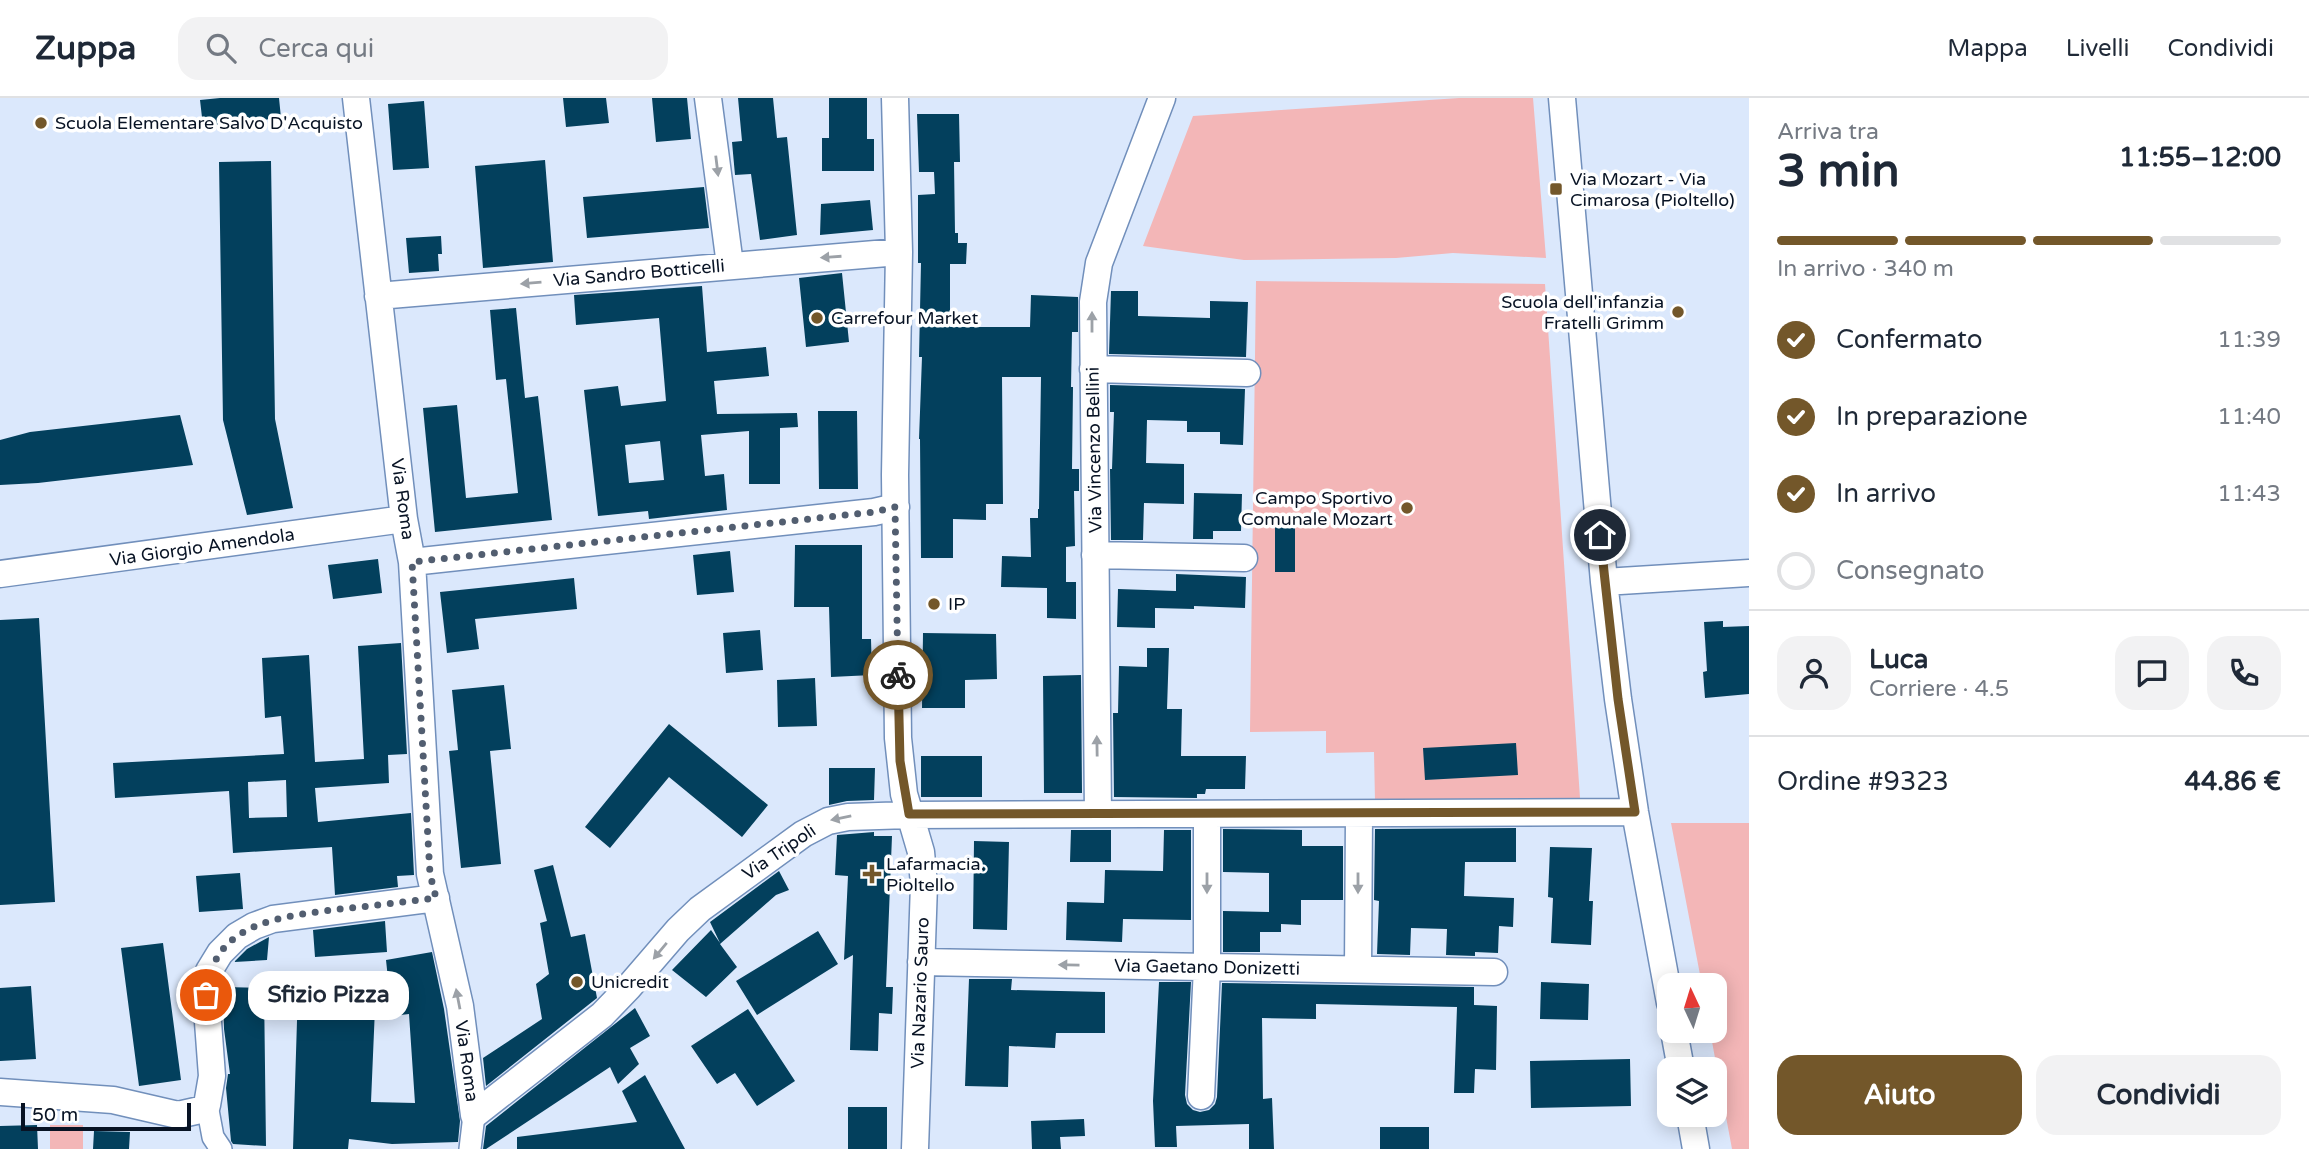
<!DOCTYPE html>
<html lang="it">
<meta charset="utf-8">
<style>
:root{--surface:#fff;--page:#f2f2f3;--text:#1f2937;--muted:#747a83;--line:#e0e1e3;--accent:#73572a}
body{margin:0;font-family:"Varela Round",sans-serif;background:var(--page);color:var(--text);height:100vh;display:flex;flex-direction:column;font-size:26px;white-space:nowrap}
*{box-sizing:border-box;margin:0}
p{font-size:23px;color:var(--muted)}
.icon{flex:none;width:38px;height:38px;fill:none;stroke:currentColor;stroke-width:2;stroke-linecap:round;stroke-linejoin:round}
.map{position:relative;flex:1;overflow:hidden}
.sheet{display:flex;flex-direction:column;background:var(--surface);width:560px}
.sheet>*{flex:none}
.needle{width:46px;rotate:356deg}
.buttons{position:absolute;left:1657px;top:875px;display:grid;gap:14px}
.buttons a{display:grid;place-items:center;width:70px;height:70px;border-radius:14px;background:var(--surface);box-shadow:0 4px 18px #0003;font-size:35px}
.scale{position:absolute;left:21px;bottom:18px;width:170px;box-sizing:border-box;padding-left:7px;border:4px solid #081324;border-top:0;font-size:19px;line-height:24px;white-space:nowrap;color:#081324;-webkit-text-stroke:5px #fff;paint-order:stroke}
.pin{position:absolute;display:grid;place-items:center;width:60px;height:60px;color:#fff;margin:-30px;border:4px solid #fff;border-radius:50%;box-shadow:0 2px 7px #0007}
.courier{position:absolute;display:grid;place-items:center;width:70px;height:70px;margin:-35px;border:5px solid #73572a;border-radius:50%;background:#fff;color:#222;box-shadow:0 2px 9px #0007}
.bubble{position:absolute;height:49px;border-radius:21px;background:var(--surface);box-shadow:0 4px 18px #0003;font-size:23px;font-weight:700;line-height:49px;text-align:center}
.head em{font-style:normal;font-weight:700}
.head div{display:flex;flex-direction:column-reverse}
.head{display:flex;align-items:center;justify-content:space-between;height:119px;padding:0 28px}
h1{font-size:46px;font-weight:700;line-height:52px}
.bar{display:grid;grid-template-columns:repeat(4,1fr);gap:10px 7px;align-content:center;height:84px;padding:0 28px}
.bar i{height:9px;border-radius:5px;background:var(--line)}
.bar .active{background:var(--accent)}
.bar p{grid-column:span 4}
.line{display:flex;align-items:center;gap:18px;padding:0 28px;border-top:2px solid var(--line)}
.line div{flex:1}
.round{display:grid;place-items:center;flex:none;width:74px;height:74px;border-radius:21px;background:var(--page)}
ol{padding:0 28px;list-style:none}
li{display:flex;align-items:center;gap:21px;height:77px}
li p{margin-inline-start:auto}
li .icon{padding:7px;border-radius:50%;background:var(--accent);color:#fff;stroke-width:4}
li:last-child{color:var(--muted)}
li i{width:38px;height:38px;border:4px solid var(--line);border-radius:50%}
.primary-button{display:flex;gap:14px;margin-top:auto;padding:14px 28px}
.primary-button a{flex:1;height:80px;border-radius:21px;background:var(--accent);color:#fff;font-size:28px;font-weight:700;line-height:80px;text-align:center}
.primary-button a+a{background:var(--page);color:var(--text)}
header{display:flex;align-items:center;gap:42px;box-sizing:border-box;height:98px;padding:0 35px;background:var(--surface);border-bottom:2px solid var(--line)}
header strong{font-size:33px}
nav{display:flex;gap:38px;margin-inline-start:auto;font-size:24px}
.search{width:490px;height:63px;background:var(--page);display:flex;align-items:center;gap:18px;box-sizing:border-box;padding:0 24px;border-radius:21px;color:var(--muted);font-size:26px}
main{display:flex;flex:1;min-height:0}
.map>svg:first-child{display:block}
.green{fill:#f3b6b7}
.building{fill:#03405d;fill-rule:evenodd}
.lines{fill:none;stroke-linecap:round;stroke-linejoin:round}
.pedestrian-casing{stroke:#718fbb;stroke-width:24}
.minor-casing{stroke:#718fbb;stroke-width:29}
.pedestrian{stroke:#fff;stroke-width:21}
.minor{stroke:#fff;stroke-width:26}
.oneway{fill:#9ca1a7}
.done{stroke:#525e70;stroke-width:7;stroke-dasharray:0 12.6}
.route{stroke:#73572a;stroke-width:9}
.poi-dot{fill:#73572a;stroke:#fff;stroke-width:2.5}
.labels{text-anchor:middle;stroke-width:7;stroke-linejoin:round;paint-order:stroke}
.poi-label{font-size:18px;fill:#081324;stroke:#fff;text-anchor:start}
.street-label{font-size:18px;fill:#081324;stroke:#fff}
</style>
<header>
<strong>Zuppa</strong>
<div class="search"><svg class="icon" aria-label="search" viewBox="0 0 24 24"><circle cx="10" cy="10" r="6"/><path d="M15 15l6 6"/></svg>Cerca qui</div>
<nav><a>Mappa</a><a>Livelli</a><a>Condividi</a></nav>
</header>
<main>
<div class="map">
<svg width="1749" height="1051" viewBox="0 0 1749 1051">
<rect width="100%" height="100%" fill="#dbe8fc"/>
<path class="green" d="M 1459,0 L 1533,0 L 1546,160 L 1453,155 L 1396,160 L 1244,162 L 1143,148 L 1193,18 Z
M 1256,183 L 1545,186 L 1580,700 L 1375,702 L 1374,654 L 1326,655 L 1326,633 L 1250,634 Z
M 1671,725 L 1749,725 L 1749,1051 L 1732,1051 L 1710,933 L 1715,933 L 1715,887 L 1702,887 Z
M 50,1027 L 83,1027 L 83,1051 L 50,1051 Z"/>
<path class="building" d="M 220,0 L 279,0 L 281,20 L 203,28 L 200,2 Z
M 563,0 L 606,0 L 609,25 L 566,29 Z
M 652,0 L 687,0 L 691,41 L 656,44 Z
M 738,0 L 773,0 L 777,40 L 787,39 L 797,137 L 760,142 L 751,76 L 735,77 L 732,44 L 742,43 Z
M 829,0 L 867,0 L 867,41 L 874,41 L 874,73 L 822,73 L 822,40 L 829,40 Z
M 424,3 L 429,70 L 393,72 L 388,6 Z
M 917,16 L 959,16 L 960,64 L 954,64 L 955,135 L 958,135 L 958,145 L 967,145 L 966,166 L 950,166 L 950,229 L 1030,229 L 1031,197 L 1078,199 L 1078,234 L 1072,234 L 1071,289 L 1073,289 L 1072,371 L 1079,371 L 1079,393 L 1074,393 L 1075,448 L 1066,449 L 1066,484 L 1076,484 L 1076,521 L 1047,520 L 1047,490 L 1001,489 L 1002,458 L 1031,459 L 1030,420 L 1038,420 L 1038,411 L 1039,411 L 1041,279 L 1002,279 L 1003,406 L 986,406 L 986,422 L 953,421 L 953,460 L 921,460 L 920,341 L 919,341 L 922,259 L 919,259 L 921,165 L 918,165 L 918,97 L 935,96 L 934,74 L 919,74 Z
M 545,62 L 553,164 L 483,170 L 475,68 Z
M 271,63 L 275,321 L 293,410 L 247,417 L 223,322 L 219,64 Z
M 704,89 L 709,130 L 587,140 L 583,99 Z
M 870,102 L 873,132 L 820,137 L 821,106 Z
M 441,138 L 442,156 L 438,156 L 439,173 L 409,175 L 406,140 Z
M 842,175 L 849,244 L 806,249 L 799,180 Z
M 702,188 L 707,254 L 766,249 L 769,278 L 714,283 L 717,316 L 797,315 L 798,329 L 780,330 L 780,386 L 749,386 L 749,333 L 701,337 L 705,378 L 724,376 L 727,412 L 649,421 L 648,413 L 598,418 L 584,292 L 618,288 L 621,308 L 666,303 L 659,220 L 576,227 L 574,197 ZM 660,343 L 664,382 L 629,385 L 625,347 Z
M 1111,193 L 1138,193 L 1138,218 L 1210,220 L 1210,203 L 1248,204 L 1246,259 L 1109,256 Z
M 516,210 L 525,300 L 538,298 L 552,422 L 435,434 L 423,310 L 457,307 L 466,400 L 518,395 L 506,281 L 496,282 L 490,212 Z
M 1110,287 L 1245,291 L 1243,347 L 1220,346 L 1220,334 L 1187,334 L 1187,323 L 1147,322 L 1146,365 L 1184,366 L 1184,406 L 1144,405 L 1143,442 L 1111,442 L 1110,371 L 1112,371 L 1114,314 L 1110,314 Z
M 818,313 L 857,313 L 858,391 L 819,391 Z
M 180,317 L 193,367 L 38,385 L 0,387 L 0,342 L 30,334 Z
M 1194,395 L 1242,396 L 1241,433 L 1213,433 L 1213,441 L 1193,441 Z
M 1275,425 L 1295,425 L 1295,474 L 1275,474 Z
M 795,447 L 862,447 L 862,541 L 871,541 L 872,577 L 831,579 L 829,509 L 794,509 Z
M 730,453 L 734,494 L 697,497 L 693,457 Z
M 378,461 L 382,495 L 333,501 L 328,467 Z
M 1176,476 L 1246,479 L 1245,510 L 1194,508 L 1194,511 L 1155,510 L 1155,530 L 1117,529 L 1118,491 L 1176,493 Z
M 574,480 L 577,511 L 475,521 L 479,551 L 447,555 L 440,494 Z
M 39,520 L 55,804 L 0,807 L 0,522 Z
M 1723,523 L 1723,529 L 1749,528 L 1749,596 L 1705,600 L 1703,574 L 1707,573 L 1704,524 Z
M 760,532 L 763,572 L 726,575 L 723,535 Z
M 923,535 L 996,536 L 997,581 L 965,582 L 965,610 L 922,610 Z
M 401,545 L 407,656 L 388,657 L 389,685 L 315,690 L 318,724 L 411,715 L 414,777 L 397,778 L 398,789 L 335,797 L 332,749 L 233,755 L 229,693 L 115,700 L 113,665 L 284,656 L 281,618 L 265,620 L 262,560 L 309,557 L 315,664 L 364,661 L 358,548 ZM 286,682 L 287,719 L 249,720 L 248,684 Z
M 1147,550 L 1169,550 L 1167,611 L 1182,611 L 1181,658 L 1246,658 L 1245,691 L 1206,691 L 1205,696 L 1197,696 L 1197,700 L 1114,699 L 1113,615 L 1118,615 L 1119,568 L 1147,569 Z
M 1081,577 L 1082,695 L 1044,695 L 1043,578 Z
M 815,580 L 817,628 L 778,629 L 777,582 Z
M 504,587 L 511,651 L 490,653 L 501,766 L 461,770 L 449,653 L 458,652 L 452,592 Z
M 669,626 L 768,707 L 742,739 L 669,679 L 610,750 L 585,729 Z
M 1516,645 L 1518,677 L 1425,682 L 1423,650 Z
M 921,658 L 982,658 L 982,699 L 921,699 Z
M 829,670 L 875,670 L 874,702 L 847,703 L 829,707 Z
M 1516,730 L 1516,764 L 1465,764 L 1464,798 L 1514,800 L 1513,829 L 1499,828 L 1498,855 L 1475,854 L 1475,858 L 1446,857 L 1447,831 L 1411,830 L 1410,857 L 1377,856 L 1379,803 L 1374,802 L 1375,731 Z
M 1223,731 L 1302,732 L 1302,748 L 1343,748 L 1343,802 L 1301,802 L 1301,827 L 1281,826 L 1281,834 L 1260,834 L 1260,854 L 1223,854 L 1223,813 L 1269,814 L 1269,775 L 1223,774 Z
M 1071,732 L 1111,732 L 1111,764 L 1070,764 Z
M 1164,732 L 1191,732 L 1191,822 L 1123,821 L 1122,844 L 1066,842 L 1067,804 L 1104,805 L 1105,772 L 1163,773 Z
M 874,734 L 874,738 L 892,738 L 886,889 L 893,889 L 892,916 L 879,915 L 878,953 L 850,952 L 853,857 L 844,862 L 848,778 L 835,777 L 837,737 Z
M 974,743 L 1009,744 L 1007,832 L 973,831 Z
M 1550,749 L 1592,750 L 1589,803 L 1593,803 L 1591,847 L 1551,845 L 1553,800 L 1548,799 Z
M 553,767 L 571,839 L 585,836 L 597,900 L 486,988 L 483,960 L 542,921 L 536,886 L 549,876 L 540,825 L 547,823 L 534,772 Z
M 779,773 L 789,792 L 776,797 L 720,846 L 737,869 L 706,899 L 672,872 L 711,832 L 720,845 L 710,824 Z
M 240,775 L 243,811 L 199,814 L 196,778 Z
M 385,823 L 387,854 L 315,859 L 313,832 Z
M 818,833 L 838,866 L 757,917 L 736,883 Z
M 269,839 L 267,862 L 234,864 L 247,851 Z
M 163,845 L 181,982 L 139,988 L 121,850 Z
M 432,854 L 444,911 L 460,1023 L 458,1044 L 392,1046 L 349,1041 L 348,1051 L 293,1051 L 298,891 L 350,893 L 349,909 L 375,910 L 371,1004 L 415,1005 L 409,916 L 392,918 L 386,862 Z
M 969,881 L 1012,881 L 1011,892 L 1105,894 L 1105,935 L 1056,935 L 1055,950 L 1009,948 L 1008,989 L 965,988 Z
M 1159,884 L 1191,884 L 1185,997 L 1187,1006 L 1193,1012 L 1200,1014 L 1209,1012 L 1215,1006 L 1217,999 L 1222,885 L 1474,889 L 1474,907 L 1497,908 L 1496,972 L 1475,971 L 1474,995 L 1454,995 L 1457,909 L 1316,906 L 1316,921 L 1262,920 L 1263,1001 L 1272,1000 L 1274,1051 L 1249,1051 L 1249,1026 L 1176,1028 L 1177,1049 L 1155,1049 L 1153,1003 Z
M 1541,884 L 1589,886 L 1588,922 L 1540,921 Z
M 31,888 L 36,961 L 0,963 L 0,890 Z
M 223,889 L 264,890 L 266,1048 L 233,1046 L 231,1043 L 226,990 L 228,976 L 230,976 L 224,931 Z
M 635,910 L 650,938 L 630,950 L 639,966 L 618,986 L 610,969 L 486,1051 L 483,1051 L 486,1028 Z
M 748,911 L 795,983 L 757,1008 L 735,975 L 717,986 L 691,948 Z
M 1630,961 L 1631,1008 L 1531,1010 L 1530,963 Z
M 645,977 L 685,1051 L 517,1051 L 517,1039 L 637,1024 L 622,993 Z
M 848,1009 L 887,1009 L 887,1051 L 848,1051 Z
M 1084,1021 L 1085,1038 L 1060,1039 L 1061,1051 L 1032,1051 L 1031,1023 Z
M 37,1027 L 38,1051 L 0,1051 L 0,1028 Z
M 1380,1029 L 1429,1029 L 1429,1051 L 1380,1051 Z
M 94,1033 L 130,1034 L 129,1051 L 93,1051 Z"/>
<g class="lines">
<g class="pedestrian-casing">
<path id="pedestrian" d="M 207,1007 L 213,1039 L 221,1051
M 470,1051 L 474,1017"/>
</g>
<g class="minor-casing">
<path id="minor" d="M 356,0 L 404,421 L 412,464 L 430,776 L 460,908 L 474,1017
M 708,0 L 730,167
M 895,0 L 899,154 L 895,377 L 898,640 L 904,696 L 921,754 L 924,786 L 915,1051
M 1562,0 L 1604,484 L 1618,601 L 1635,714 L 1670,905
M 378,198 L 899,154
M 1093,271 L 1247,275
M 1095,457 L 1244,460
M 412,464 L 874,414 L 896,409
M 0,476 L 404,421
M 1604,484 L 1749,475
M 1098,716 L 1093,204 L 1099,165 L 1162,0
M 921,864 L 1494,874
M 1358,871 L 1359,717
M 1674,933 L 1681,971
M 0,994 L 113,1002 L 178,1017 L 200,1012 L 207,1007 L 212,978 L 206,897 L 209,873 L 220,855 L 237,838 L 254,828 L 273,821 L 436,800
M 1201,998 L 1207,869 L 1207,717
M 474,1017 L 602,917 L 628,890 L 678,832 L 700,811 L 803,736 L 828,723 L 848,719 L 909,717 L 1635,714
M 1690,1017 L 1696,1051"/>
</g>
<use href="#pedestrian" class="pedestrian"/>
<use href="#minor" class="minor"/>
</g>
<defs><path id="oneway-solid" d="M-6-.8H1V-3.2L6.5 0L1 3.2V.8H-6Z" transform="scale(1.75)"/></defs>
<g class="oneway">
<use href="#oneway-solid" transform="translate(717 68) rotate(83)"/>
<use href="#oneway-solid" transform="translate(831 159) rotate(176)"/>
<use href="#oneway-solid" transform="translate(531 185) rotate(175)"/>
<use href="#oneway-solid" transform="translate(1092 224) rotate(-90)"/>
<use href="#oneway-solid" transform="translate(1097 648) rotate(-91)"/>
<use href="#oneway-solid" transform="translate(841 720) rotate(168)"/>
<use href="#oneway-solid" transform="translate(1207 785) rotate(90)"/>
<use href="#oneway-solid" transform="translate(1358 785) rotate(90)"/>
<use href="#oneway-solid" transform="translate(660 853) rotate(130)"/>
<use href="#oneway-solid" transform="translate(1069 867) rotate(-179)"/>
<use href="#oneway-solid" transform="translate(458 901) rotate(-101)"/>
</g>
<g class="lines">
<path class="done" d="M 206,897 C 212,823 281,819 340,811 C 372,808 404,804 436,800 L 430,776 L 412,464 L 874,414 L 895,409 L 898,577"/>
<path class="route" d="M 898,577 L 900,663 L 909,716 L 1635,714 L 1618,601 L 1600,437"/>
</g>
<g class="poi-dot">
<circle cx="41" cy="25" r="7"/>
<rect x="1549" y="84" width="14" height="14" rx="3.5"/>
<circle cx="1678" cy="214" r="7"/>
<circle cx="817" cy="220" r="7"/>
<circle cx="1407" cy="410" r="7"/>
<circle cx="934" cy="506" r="7"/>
<path d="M868.5 765.5h7v7h7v7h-7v7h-7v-7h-7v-7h7z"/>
<circle cx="577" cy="884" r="7"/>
</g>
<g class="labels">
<g class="poi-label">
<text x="55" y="31">Scuola Elementare Salvo D'Acquisto</text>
<text x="1570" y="87">Via Mozart - Via<tspan x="1570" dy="21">Cimarosa (Pioltello)</tspan></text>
<text x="1664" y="210" text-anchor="end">Scuola dell'infanzia<tspan x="1664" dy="21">Fratelli Grimm</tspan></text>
<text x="831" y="226">Carrefour Market</text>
<text x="1393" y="406" text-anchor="end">Campo Sportivo<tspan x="1393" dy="21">Comunale Mozart</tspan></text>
<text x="948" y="512">IP</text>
<text x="886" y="772">Lafarmacia.<tspan x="886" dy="21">Pioltello</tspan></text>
<text x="591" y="890">Unicredit</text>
</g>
<g class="street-label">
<text transform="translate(639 175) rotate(-5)" y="6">Via Sandro Botticelli</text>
<text transform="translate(1094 352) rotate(-91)" y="6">Via Vincenzo Bellini</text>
<text transform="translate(403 401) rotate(82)" y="6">Via Roma</text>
<text transform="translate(202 449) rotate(-8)" y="6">Via Giorgio Amendola</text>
<text transform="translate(779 754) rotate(-34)" y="6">Via Tripoli</text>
<text transform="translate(1207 869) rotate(1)" y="6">Via Gaetano Donizetti</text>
<text transform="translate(920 895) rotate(-88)" y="6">Via Nazario Sauro</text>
<text transform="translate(467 963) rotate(82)" y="6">Via Roma</text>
</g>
</g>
</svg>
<div class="buttons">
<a><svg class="needle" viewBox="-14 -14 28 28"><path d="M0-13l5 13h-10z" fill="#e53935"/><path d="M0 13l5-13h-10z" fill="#747a83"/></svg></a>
<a><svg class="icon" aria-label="layers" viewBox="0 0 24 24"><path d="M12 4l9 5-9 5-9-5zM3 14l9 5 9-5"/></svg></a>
</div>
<div class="scale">50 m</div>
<div class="pin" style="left:206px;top:897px;background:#ea580c"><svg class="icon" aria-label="bag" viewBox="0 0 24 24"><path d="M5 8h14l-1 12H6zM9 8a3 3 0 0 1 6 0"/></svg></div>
<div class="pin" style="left:1600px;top:437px;background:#1f2937"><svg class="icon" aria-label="home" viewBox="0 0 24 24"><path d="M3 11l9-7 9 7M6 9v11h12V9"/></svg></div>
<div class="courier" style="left:898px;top:577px"><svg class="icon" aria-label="bike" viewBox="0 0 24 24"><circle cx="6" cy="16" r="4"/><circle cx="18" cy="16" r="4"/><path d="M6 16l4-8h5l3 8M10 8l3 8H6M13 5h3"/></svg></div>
<div class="bubble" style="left:248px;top:873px;width:161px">Sfizio Pizza</div>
</div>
<section class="sheet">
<div class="head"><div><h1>3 min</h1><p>Arriva tra</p></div><em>11:55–12:00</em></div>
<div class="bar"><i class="active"></i><i class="active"></i><i class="active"></i><i></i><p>In arrivo · 340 m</p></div>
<ol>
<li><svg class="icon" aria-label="check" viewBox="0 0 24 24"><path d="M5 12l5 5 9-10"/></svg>Confermato<p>11:39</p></li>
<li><svg class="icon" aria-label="check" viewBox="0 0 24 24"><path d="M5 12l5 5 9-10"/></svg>In preparazione<p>11:40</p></li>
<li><svg class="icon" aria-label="check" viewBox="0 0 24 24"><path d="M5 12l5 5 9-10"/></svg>In arrivo<p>11:43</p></li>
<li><i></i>Consegnato</li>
</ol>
<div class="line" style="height:126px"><a class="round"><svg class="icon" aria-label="person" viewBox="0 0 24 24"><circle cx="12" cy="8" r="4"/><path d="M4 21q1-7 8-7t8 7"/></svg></a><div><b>Luca</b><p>Corriere · 4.5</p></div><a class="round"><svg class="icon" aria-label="chat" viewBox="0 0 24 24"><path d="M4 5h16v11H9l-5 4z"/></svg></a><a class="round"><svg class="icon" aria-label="phone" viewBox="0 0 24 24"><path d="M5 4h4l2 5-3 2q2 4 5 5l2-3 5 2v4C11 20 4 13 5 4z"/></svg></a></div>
<div class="line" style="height:91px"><div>Ordine #9323</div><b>44.86 €</b></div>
<div class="primary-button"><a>Aiuto</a><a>Condividi</a></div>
</section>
</main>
